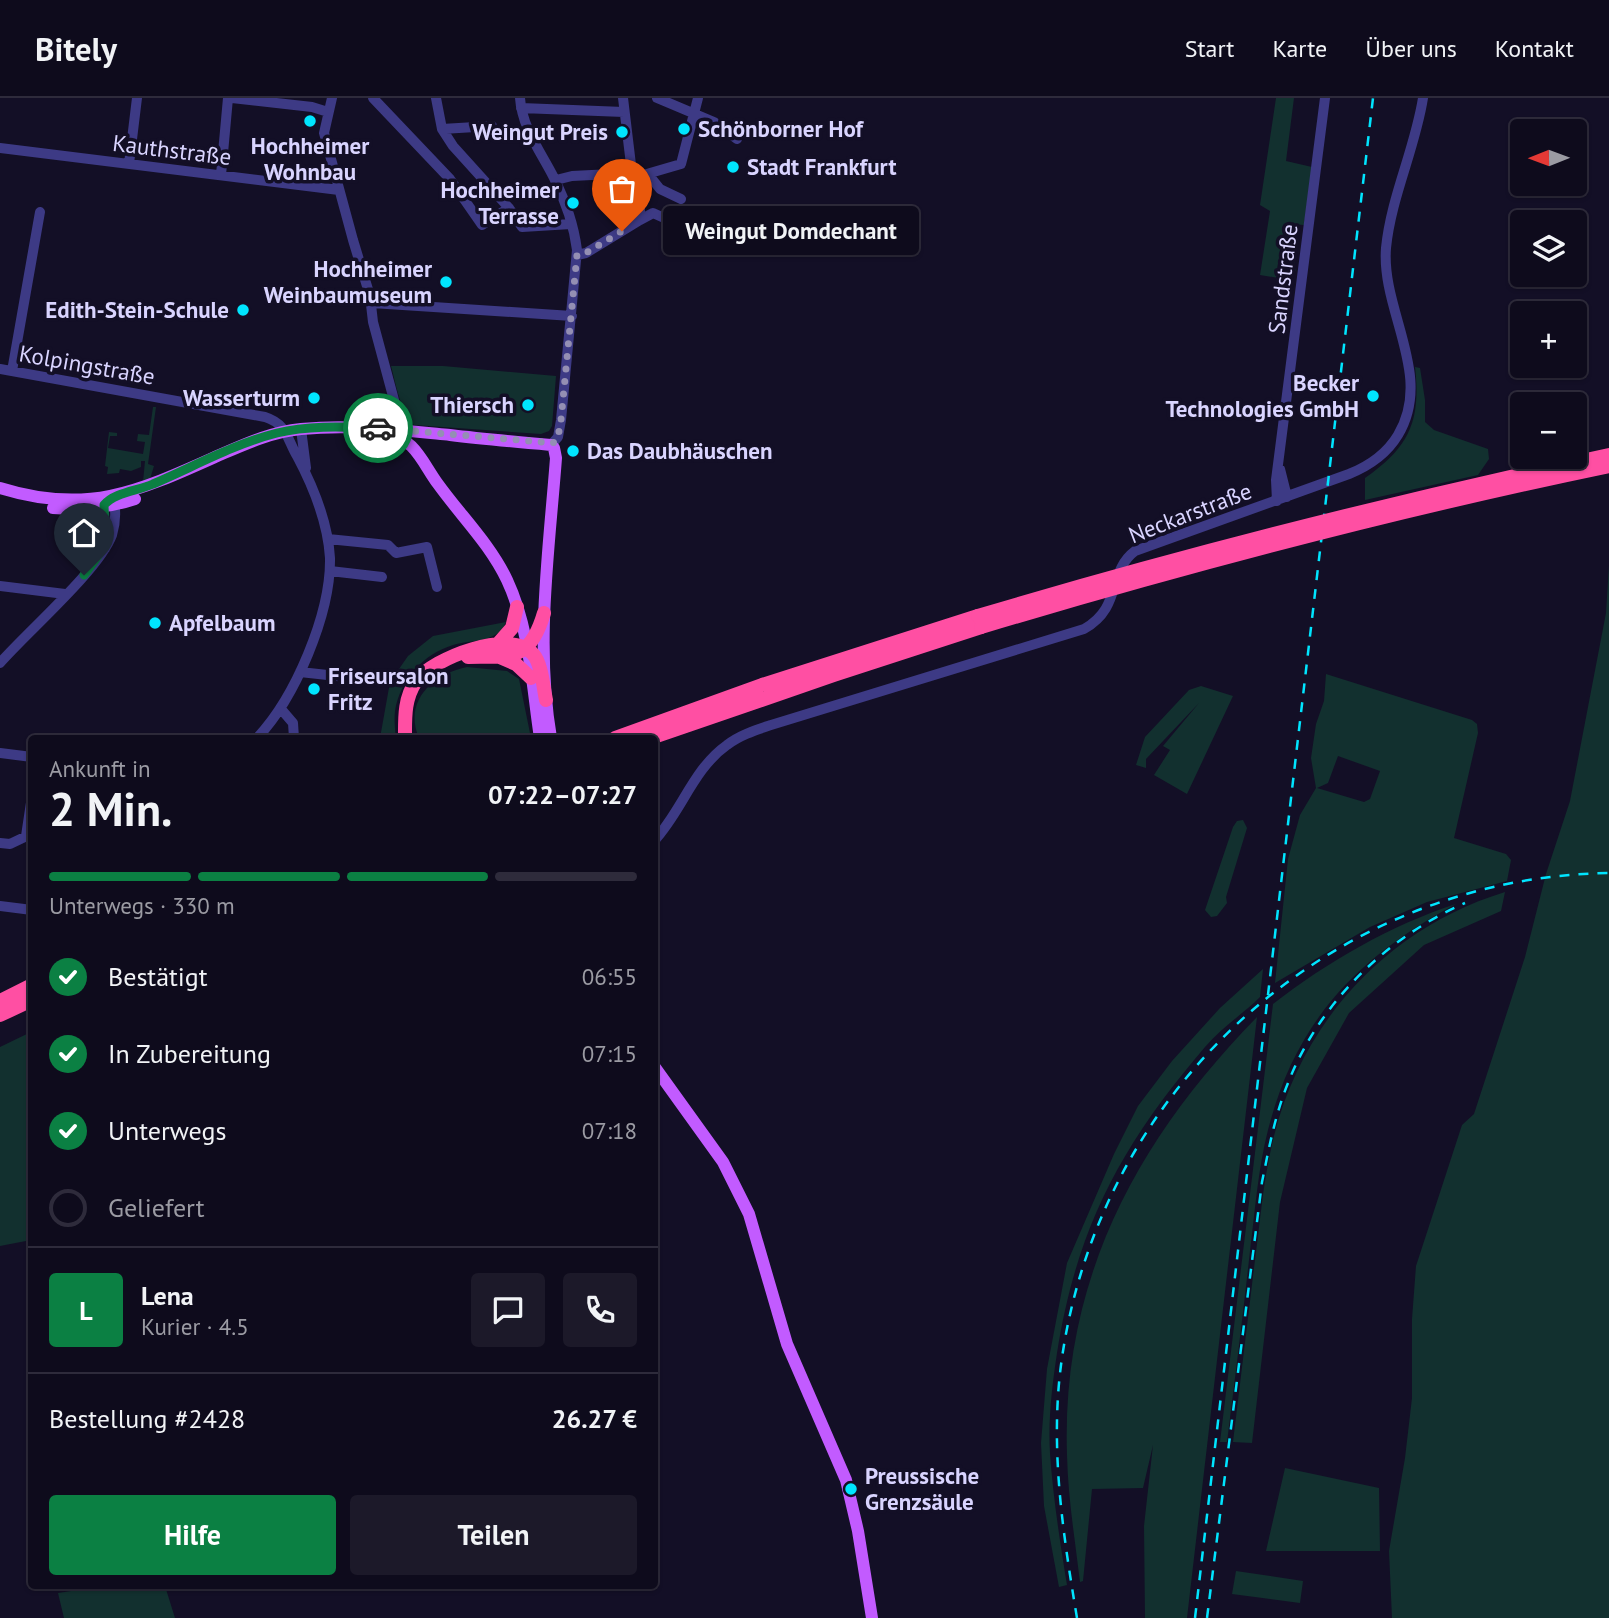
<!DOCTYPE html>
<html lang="de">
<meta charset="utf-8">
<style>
:root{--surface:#0e0b1c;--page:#1c1929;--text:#f1f3f6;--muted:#9b9ba3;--line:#2e2b3b;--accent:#0b8043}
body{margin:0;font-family:"PT Sans",sans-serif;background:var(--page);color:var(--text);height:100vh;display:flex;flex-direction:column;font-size:26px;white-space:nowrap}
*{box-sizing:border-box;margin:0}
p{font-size:23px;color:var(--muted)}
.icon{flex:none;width:38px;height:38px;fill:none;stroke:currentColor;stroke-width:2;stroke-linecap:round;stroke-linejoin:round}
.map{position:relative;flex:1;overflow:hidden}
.side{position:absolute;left:28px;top:637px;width:630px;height:854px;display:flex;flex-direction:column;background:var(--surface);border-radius:7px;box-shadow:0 2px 5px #0004,0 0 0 2px var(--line)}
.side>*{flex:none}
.needle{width:46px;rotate:269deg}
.fabs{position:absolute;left:1510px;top:21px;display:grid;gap:14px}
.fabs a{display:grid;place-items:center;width:77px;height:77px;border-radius:7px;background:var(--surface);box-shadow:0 2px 5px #0004,0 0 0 2px var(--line);font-size:35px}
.pin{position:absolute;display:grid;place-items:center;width:60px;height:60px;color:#fff;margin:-72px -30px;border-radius:50% 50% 50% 0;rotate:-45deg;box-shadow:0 0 7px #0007}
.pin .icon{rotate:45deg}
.courier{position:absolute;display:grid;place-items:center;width:70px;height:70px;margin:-35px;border:5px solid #0b8043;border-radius:50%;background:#fff;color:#222;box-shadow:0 2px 9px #0007}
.bubble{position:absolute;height:49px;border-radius:7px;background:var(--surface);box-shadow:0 2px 5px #0004,0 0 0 2px var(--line);font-size:23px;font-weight:700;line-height:49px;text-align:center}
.headline em{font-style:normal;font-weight:700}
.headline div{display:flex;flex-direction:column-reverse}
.headline{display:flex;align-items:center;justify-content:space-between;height:119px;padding:0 21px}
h1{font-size:46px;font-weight:700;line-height:52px}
.bar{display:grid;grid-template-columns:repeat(4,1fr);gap:10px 7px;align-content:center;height:84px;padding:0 21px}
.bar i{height:9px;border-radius:5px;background:var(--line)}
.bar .on{background:var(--accent)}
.bar p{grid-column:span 4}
.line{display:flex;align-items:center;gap:18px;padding:0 21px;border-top:2px solid var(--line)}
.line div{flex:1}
.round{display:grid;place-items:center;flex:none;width:74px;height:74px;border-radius:7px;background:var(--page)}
ol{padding:0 21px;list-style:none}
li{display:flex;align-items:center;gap:21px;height:77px}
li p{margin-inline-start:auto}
li .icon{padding:7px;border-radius:50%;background:var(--accent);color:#fff;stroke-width:4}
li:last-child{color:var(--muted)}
li i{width:38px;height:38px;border:4px solid var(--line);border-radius:50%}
.action{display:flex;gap:14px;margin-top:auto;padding:14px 21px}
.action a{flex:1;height:80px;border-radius:7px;background:var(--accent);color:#fff;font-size:28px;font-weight:700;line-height:80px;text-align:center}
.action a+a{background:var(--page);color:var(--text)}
header{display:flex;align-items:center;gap:42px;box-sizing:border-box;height:98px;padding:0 35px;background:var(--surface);border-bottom:2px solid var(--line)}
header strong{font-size:33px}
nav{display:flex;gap:38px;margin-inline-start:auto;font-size:24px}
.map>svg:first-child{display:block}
.green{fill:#12302f;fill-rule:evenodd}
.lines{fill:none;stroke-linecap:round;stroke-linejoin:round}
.minor{stroke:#3d3a85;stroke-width:10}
.major{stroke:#c25bff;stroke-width:12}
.highway{stroke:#ff4fa3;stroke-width:14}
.rail{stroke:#00e5ff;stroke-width:2.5;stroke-dasharray:10 9;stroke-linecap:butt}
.highway-bridge{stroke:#ff4fa3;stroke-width:14}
.done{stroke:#948fb3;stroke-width:7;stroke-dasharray:0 12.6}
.route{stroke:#0b8043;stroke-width:9}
.poi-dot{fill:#00e5ff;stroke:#130f26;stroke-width:2.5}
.labels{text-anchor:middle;stroke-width:7;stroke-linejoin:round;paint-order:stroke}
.poi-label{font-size:23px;font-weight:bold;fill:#d9d4ff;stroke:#130f26;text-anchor:end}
.street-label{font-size:23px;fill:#d9d4ff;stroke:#130f26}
</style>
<header>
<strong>Bitely</strong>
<nav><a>Start</a><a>Karte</a><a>Über uns</a><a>Kontakt</a></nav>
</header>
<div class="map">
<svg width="1609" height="1520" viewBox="0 0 1609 1520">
<rect width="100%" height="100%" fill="#130f26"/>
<path class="green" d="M 1276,0 L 1294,0 L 1286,63 L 1312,69 L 1304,127 L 1290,126 L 1296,173 L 1279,180 L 1260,177 L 1270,113 L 1260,107 Z
M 391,268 L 443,268 L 556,278 L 552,328 L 549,333 L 541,336 L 414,327 C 402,320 395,282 391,268 Z
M 1415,269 L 1420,270 L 1425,302 L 1425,324 L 1434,332 L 1488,351 L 1489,361 L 1478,377 L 1365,402 L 1365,380 C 1410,349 1421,322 1415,269 Z
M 153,309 L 156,309 L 148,366 L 154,368 L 150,381 L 143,384 L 145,363 L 141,363 L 141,369 L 131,373 L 120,371 L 119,375 L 107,376 L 108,369 L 105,368 L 109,334 L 117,335 L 117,338 L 110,338 L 108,350 L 143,356 L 145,344 L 137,343 L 138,336 L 149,337 Z
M 1609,467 L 1609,1520 L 1392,1520 L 1389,1453 L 1405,1360 L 1412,1300 L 1412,1221 L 1416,1168 L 1462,1027 L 1474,1016 L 1525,859 L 1546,776 L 1570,703 L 1606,515 Z
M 506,524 C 497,546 472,541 453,547 C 423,556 400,582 395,613 C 394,622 395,632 396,640 L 380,640 L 390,584 L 408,558 L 433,538 Z
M 467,569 L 507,573 L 519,581 L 531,640 L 419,640 C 403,603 433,576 467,569 Z
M 1326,576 L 1472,622 L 1477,626 L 1478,635 L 1454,740 L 1506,756 L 1511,762 L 1507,783 L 1427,804 L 1370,829 L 1275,885 L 1288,761 L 1300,717 L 1316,690 L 1311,660 L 1316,626 L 1324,603 ZM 1338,658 L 1380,673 L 1370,701 L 1364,704 L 1317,690 L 1328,685 Z
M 1201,588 L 1233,598 L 1187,696 L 1154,677 L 1170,652 L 1163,648 L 1199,605 L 1146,661 L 1146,670 L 1136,667 L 1145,639 L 1189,592 Z
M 1243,722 L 1247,730 L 1226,799 L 1227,805 L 1217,818 L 1211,819 L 1205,812 L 1233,729 L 1237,723 Z
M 1505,794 L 1501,813 L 1424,847 L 1349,915 L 1307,990 L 1280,1104 L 1252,1345 L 1233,1344 C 1240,1286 1247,1228 1254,1170 C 1260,1126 1263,1081 1274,1038 C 1303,921 1390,829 1505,794 Z
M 1456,806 C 1358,859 1296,922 1268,1032 C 1258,1071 1255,1113 1250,1153 C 1243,1217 1235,1280 1227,1344 L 1220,1344 L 1273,906 C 1327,864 1391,827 1456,806 Z
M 1263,871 L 1260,899 C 1243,916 1221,930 1205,949 C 1122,1046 1077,1128 1057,1255 C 1052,1288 1048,1322 1050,1355 C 1053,1399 1060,1444 1067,1487 L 1059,1489 L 1044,1408 L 1041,1345 L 1047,1271 L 1067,1165 L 1114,1056 L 1138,1008 L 1172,963 L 1220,910 Z
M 1257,919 L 1187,1520 L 1145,1520 L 1144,1428 L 1153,1347 L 1143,1390 L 1092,1391 L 1083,1483 L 1080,1484 C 1075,1442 1068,1400 1067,1357 C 1061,1178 1140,1039 1257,919 Z
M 31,934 L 31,1142 L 0,1148 L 0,949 Z
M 1285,1370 L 1379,1390 L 1380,1453 L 1266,1453 Z
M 1236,1473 L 1303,1483 L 1300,1505 L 1232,1496 Z
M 104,1488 L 165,1488 L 175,1520 L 64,1520 L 58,1495 Z"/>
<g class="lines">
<path class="minor" d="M 232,0 L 312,9 L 328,14
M 332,0 L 324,35 L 353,142 L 370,198 L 373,224 L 401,328 L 400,336
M 373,0 L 450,81 L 482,127 L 509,110
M 436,0 L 442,31 L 453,48 L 509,110 L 522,129 L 571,126
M 520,0 C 522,30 541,54 554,80 C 565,102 574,128 577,152 L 561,322 L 558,339 L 551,347
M 657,0 L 714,24 L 737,41
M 521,10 L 624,14
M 442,31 L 492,28
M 0,50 L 339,92
M 129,66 L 137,0
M 648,76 L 660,91 L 681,101
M 221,77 L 228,0
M 633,80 L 681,66 L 698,0
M 556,82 L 572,78 L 632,75
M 640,122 L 653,115 L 673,124
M 577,157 L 586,155 L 640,122 L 640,106 L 632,75 L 623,0
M 372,205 L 572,218
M 0,271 L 265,319 C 287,326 287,341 297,358 C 313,388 328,426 330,460 C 331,516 295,600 257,640
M 12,273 L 40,114
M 301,331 L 306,370
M 1280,371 L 1287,399
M 1277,403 L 1276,382 L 1325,0
M 328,441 L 388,447 L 396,455 L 427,449 L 437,489
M 330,473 L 382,479
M 0,488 L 65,496
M 0,565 C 28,533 99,472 112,437 C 116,424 116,411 113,399 C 110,401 106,403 104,407 C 103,412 107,439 105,451
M 300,574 L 364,581
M 281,611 L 293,625 L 294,640
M 0,655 L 32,659
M 26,738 L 32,698
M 654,743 C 682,713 693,671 727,647 C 740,637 756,632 771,627 L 1084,531 C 1123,509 1107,474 1135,453 L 1349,376 C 1369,368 1386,357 1398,337 C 1434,277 1381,213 1386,150 C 1391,99 1415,51 1423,0
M 0,745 L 10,746 L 31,736
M 0,808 L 32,812"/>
<path class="major" d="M 386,337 C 414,338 423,366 438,386 C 461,418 490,446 507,482 C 530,531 532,588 540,640
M 0,390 C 86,417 137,394 215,359 C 243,347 270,334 301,331 C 351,326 400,332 450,337 C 483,341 517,344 551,347 L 554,350 L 556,360 C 549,453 535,547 551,640
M 53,410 C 82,412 108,410 135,401
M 654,968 L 723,1064 L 749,1116 L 787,1246 L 846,1382 L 858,1433 L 872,1520"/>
<path class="highway" d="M 497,547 L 512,530 L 517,509
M 468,559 C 512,558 530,563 544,515
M 500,559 L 516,566 L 531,580
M 405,640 C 405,620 404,601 416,583 C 433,560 511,530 533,556 C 542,566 543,588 546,602
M 615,640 L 762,587 L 978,518
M 651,640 L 834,577 L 981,529
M 0,903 L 32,887
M 0,917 L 32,902"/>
<path class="rail" d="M 1077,1520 C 1063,1436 1050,1352 1061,1267 C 1097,992 1331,779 1609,775
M 1195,1520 L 1373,0
M 1207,1520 L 1262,1084 C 1269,1050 1275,1017 1288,985 C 1319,905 1387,839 1465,805"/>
<path class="highway-bridge" d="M 978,518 C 1186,456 1396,403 1609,357
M 981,529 C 1188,467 1397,412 1609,368"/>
</g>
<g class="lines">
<path class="done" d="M 378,330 L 553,345 L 558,339 L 561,322 L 577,157 L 586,155 L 622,133"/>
<path class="route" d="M 84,477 C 111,442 105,449 104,407 C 115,394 138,393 153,386 C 193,369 234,346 277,335 C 310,327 345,329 378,330"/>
</g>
<g class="poi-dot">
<circle cx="310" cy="23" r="7"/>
<circle cx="684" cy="31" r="7"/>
<circle cx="622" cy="34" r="7"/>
<circle cx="733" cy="69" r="7"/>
<circle cx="573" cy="105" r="7"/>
<circle cx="446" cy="184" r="7"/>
<circle cx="243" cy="212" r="7"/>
<circle cx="1373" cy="298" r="7"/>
<circle cx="314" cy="300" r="7"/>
<circle cx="528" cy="307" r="7"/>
<circle cx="573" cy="353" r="7"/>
<circle cx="155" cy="525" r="7"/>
<circle cx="314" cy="591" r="7"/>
<circle cx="851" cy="1391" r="7"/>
</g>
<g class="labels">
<g class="poi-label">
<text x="698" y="39" text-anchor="start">Schönborner Hof</text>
<text x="608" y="42">Weingut Preis</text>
<text x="310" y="56" text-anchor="middle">Hochheimer<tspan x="310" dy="26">Wohnbau</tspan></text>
<text x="747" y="77" text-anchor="start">Stadt Frankfurt</text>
<text x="559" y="100">Hochheimer<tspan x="559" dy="26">Terrasse</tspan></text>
<text x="432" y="179">Hochheimer<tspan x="432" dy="26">Weinbaumuseum</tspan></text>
<text x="229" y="220">Edith-Stein-Schule</text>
<text x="1359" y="293">Becker<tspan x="1359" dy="26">Technologies GmbH</tspan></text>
<text x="300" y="308">Wasserturm</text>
<text x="514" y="315">Thiersch</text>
<text x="587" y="361" text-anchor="start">Das Daubhäuschen</text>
<text x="169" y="533" text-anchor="start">Apfelbaum</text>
<text x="328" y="586" text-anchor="start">Friseursalon<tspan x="328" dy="26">Fritz</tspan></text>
<text x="865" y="1386" text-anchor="start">Preussische<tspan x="865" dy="26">Grenzsäule</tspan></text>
</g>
<g class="street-label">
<text transform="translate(172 52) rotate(7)" y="8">Kauthstraße</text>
<text transform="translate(1283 181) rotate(-83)" y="8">Sandstraße</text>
<text transform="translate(87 267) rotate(10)" y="8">Kolpingstraße</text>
<text transform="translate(1190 415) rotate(-21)" y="8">Neckarstraße</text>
</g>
</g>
</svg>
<div class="fabs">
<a><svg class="needle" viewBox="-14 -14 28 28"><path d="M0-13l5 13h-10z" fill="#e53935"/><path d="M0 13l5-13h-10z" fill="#9b9ba3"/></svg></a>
<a><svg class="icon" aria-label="layers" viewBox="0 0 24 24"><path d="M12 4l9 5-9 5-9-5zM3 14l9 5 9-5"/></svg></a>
<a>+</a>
<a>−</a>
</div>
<div class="pin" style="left:622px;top:133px;background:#ea580c"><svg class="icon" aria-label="bag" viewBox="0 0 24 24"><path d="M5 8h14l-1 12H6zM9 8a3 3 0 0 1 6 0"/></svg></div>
<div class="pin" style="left:84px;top:477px;background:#1f2937"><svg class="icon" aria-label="home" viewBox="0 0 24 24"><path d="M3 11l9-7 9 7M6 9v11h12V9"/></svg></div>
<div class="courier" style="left:378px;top:330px"><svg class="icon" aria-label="car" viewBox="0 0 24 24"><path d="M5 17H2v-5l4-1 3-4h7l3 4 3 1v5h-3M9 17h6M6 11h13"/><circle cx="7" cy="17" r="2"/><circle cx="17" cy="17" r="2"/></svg></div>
<div class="bubble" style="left:663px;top:108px;width:256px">Weingut Domdechant</div>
<section class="side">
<div class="headline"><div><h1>2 Min.</h1><p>Ankunft in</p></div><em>07:22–07:27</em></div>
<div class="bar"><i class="on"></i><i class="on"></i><i class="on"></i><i></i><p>Unterwegs · 330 m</p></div>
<ol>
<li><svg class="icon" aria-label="check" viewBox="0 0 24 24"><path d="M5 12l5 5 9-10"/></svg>Bestätigt<p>06:55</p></li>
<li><svg class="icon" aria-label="check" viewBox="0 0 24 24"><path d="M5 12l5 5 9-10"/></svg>In Zubereitung<p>07:15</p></li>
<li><svg class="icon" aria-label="check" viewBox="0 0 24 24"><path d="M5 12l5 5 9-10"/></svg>Unterwegs<p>07:18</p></li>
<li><i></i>Geliefert</li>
</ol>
<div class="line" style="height:126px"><b class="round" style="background:var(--accent);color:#fff">L</b><div><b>Lena</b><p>Kurier · 4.5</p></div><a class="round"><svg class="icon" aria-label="chat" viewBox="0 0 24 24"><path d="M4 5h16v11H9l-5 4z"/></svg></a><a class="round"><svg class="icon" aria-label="phone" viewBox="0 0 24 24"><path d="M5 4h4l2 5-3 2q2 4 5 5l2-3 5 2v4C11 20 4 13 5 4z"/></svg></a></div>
<div class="line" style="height:91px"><div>Bestellung #2428</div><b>26.27 €</b></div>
<div class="action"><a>Hilfe</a><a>Teilen</a></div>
</section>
</div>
